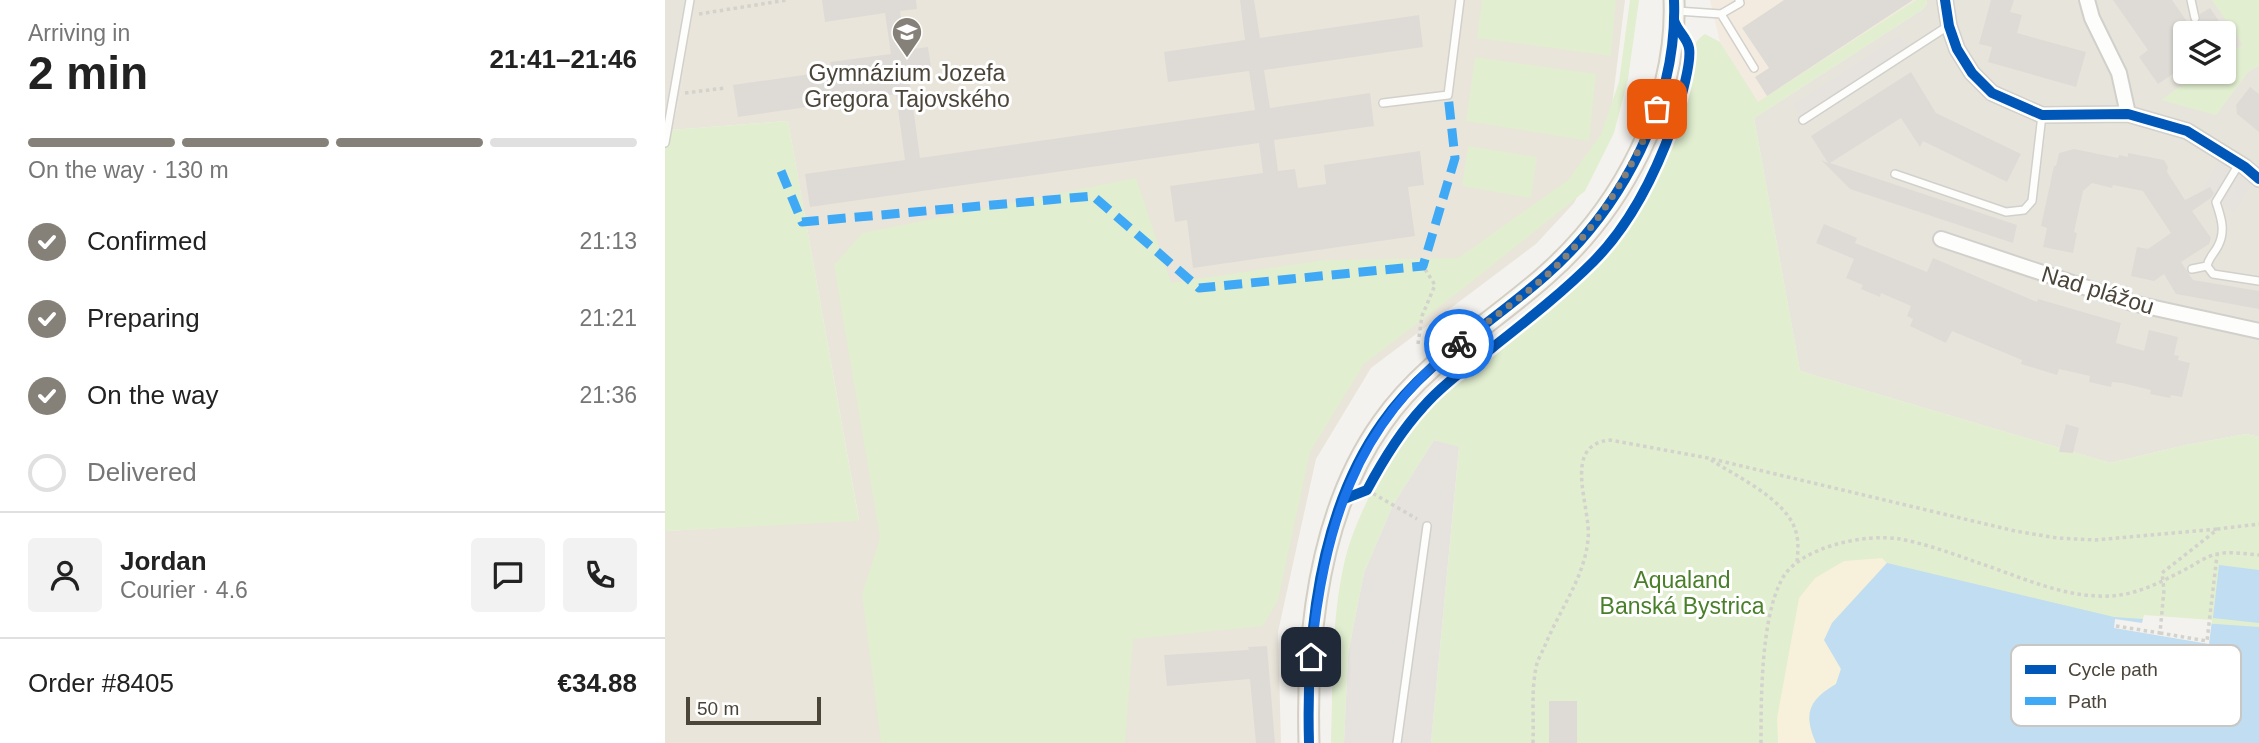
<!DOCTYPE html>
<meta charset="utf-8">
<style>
:root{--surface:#fff;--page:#f2f2f2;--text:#222;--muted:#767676;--line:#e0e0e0;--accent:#868178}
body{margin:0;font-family:Helvetica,sans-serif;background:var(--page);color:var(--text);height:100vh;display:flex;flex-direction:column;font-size:26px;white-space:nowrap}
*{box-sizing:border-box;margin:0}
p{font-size:23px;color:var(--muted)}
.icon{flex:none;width:38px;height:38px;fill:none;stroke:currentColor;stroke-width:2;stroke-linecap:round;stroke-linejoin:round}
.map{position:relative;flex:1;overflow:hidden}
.details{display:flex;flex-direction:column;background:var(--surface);width:665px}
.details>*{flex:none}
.fabs{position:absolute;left:1508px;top:21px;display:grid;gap:14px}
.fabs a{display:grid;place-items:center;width:63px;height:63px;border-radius:7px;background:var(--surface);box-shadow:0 2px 5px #0004;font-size:35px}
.scale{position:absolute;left:21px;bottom:18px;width:135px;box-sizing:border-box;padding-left:7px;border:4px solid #4b4439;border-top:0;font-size:19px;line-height:24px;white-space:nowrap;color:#4b4439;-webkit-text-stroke:5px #fff;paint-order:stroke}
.pin{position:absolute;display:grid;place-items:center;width:60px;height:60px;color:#fff;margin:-30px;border-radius:14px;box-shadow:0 4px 10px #0006}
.courier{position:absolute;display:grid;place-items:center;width:70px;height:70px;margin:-35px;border:5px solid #1a73e8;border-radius:50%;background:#fff;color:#222;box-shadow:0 2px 9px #0007}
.head em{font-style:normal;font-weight:800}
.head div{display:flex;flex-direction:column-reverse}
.head{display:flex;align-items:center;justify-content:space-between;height:119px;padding:0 28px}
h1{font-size:46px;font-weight:800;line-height:52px}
.bar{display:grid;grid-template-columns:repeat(4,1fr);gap:10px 7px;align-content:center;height:84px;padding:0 28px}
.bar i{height:9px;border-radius:5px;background:var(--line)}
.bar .active{background:var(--accent)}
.bar p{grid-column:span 4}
.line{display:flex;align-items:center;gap:18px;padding:0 28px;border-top:2px solid var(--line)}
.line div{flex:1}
.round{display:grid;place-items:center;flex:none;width:74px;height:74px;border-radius:7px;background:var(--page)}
ol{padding:0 28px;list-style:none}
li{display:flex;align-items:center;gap:21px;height:77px}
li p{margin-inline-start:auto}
li .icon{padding:7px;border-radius:50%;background:var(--accent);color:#fff;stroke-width:4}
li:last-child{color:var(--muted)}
li i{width:38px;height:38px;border:4px solid var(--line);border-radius:50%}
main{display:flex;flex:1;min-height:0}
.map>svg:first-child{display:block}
.residential{fill:#e7e4dc}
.commercial{fill:#f3ebdf}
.education{fill:#eae5da}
.green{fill:#e1eecf}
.sand{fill:#f7f0da}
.parking{fill:#e6e3df}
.water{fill:#c0ddf1}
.pier{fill:#f4f2ee}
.building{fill:#dedbd6}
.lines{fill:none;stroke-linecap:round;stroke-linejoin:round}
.lane-casing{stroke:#d2d0cb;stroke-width:10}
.street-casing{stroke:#d2d0cb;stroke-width:18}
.secondary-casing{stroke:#d3cfc5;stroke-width:23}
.path{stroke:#d3d2cc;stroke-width:3.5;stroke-dasharray:3.5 3.5;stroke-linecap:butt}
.lane{stroke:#fdfdfc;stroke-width:7}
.street{stroke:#fdfdfc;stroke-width:14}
.secondary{stroke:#f7f6f1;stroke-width:19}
.quiet{stroke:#3fa9f5;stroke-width:9;stroke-dasharray:18 9;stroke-linecap:butt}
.cycleway-casing{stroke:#fff;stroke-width:15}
.cycleway{stroke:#0057b8;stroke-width:10}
.done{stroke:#868178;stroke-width:7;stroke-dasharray:0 12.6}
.route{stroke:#1a73e8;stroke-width:9}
.labels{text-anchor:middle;stroke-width:6;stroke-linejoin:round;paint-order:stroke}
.poi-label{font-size:23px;fill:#4b4439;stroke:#fff}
.street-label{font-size:23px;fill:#4b4439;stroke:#fff}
.park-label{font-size:23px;fill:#4a7f2a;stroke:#fff}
.key{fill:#fff;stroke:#c9c7c4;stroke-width:2}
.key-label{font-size:19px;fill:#4b4439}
</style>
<main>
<section class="details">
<div class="head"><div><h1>2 min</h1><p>Arriving in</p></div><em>21:41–21:46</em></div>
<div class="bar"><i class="active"></i><i class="active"></i><i class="active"></i><i></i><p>On the way · 130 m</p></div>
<ol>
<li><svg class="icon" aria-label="check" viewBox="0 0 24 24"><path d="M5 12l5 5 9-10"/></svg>Confirmed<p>21:13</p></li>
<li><svg class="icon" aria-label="check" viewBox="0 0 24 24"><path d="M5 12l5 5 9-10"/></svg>Preparing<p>21:21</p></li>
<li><svg class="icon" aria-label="check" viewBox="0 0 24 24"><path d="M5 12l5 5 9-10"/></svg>On the way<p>21:36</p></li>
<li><i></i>Delivered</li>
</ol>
<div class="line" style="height:126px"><a class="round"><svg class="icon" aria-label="person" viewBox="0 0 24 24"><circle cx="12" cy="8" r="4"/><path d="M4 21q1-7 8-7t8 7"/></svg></a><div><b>Jordan</b><p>Courier · 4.6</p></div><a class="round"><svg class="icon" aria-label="chat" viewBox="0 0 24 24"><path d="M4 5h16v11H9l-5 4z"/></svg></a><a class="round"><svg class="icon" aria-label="phone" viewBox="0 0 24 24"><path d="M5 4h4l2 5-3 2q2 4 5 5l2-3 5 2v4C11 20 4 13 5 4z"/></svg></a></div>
<div class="line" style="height:91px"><div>Order #8405</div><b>€34.88</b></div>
</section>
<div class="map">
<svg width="1594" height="743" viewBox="0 0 1594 743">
<rect width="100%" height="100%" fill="#f4f2ee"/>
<path class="residential" d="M 0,0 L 25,0 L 16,92 L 6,130 L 0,142 Z
M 1262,0 L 1594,0 L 1579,45 L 1559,55 L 1559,33 L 1521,33 L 1521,72 L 1535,72 L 1497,100 L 1551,114 L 1583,72 L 1594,65 L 1594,437 L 1581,434 L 1521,445 L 1445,463 L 1135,371 L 1089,118 L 1255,11 L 1261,6 Z"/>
<path class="commercial" d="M 1045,0 L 1251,0 L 1093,103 L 1055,42 Z"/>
<path class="education" d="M 25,0 L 960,0 L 943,138 L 909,203 L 871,244 L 706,368 L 651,459 L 613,632 L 616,743 L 0,743 L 0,531 L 194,520 L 123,121 L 6,130 L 16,92 Z"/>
<path class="green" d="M 817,0 L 951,0 L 946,56 L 812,38 Z
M 965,0 L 974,0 L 963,79 L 949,133 L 920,191 L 799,288 L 699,364 L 645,452 L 613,600 L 598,626 L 468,639 L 460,743 L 216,743 L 197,594 L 215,538 L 169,265 L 197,233 L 471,178 L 506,283 L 659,260 L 793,258 L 903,180 L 936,134 L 954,82 Z
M 1251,0 L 1262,0 L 1261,6 L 1255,11 L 1089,118 L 1135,371 L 1445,463 L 1521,445 L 1581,434 L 1594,437 L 1594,743 L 766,743 L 794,448 L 769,440 L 728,505 L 699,573 L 683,654 L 679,743 L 666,743 C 668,684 666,622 679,564 C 692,506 735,438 776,397 C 793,379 815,365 834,350 C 887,307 943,266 977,205 C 997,169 1016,128 1024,87 C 1027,68 1021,46 1040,34 L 1055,42 L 1093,102 Z
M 1547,0 L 1594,0 L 1594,65 L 1583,72 L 1551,115 L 1496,100 L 1535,72 L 1559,72 L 1559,55 L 1578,45 Z
M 810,57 L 931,74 L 924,141 L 801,121 Z
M 123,121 L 194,521 L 0,531 L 0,142 L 6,130 Z
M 803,146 L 872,157 L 866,198 L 797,186 Z"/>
<path class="sand" d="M 1217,558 L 1222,563 L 1167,623 L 1176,669 L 1171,684 C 1144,700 1138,713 1151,743 L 1113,743 L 1112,718 L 1134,598 L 1150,578 L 1179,561 Z"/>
<path class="parking" d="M 1235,35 L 1245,51 L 1138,120 L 1128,105 Z
M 1554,160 L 1587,184 L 1569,213 L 1538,189 Z
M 769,440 L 794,447 L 766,743 L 679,743 L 683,654 L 699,573 L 728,505 Z"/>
<path class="water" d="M 1222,563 L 1449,617 L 1594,627 L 1594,743 L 1151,743 C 1138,713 1144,700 1171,684 L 1176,669 L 1159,640 L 1167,623 Z
M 1554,565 L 1594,570 L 1594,623 L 1548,618 Z"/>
<path class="pier" d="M 1479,615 L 1547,620 L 1544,644 L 1449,628 L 1450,619 L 1477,623 Z"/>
<path class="building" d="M 157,0 L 251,0 L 252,9 L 235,11 L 240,50 L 263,47 L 267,73 L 244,77 L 255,158 L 590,110 L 584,71 L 503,82 L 499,52 L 580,40 L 575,0 L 589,0 L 595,38 L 754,15 L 758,47 L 599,70 L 605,108 L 705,93 L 709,126 L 609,140 L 613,171 L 630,169 L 633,188 L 661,184 L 659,165 L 755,151 L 759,185 L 743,187 L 750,236 L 528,268 L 522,220 L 510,222 L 505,186 L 598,173 L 594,143 L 145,207 L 140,174 L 240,160 L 231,94 L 73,117 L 68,85 L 167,71 L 165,62 L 226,54 L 220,13 L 160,22 Z
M 1119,0 L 1248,0 L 1102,96 L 1090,77 L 1104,68 L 1077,28 Z
M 1326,0 L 1349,0 L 1345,12 L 1357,15 L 1352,33 L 1421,52 L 1411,87 L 1323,62 L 1327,47 L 1314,44 Z
M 1448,0 L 1507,0 L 1523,23 L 1525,21 L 1529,24 L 1535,22 L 1535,14 L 1545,8 L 1562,33 L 1521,33 L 1521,65 L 1493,84 L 1474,57 L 1483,50 Z
M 1246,72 L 1271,113 L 1356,154 L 1342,182 L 1258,141 L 1255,147 L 1236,118 L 1165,163 L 1352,225 L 1348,243 L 1185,189 L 1156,160 L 1163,163 L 1146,136 Z
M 1585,87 L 1594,94 L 1594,132 L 1572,114 L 1571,105 Z
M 1409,149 L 1453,158 L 1454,155 L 1463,157 L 1463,153 L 1499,160 L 1503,167 L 1502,172 L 1520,200 L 1545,187 L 1549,193 L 1546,198 L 1527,211 L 1546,238 L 1544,244 L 1516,262 L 1528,280 L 1594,291 L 1594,309 L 1511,294 L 1499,274 L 1489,281 L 1466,276 L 1472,247 L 1483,249 L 1506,233 L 1478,191 L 1448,185 L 1447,188 L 1427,183 L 1418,191 L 1409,232 L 1412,233 L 1408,253 L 1378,247 L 1382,228 L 1376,226 L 1389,166 L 1391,166 L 1394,153 Z
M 1159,224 L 1192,238 L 1190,243 L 1262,272 L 1268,258 L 1372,302 L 1373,299 L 1456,323 L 1451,343 L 1479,351 L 1484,330 L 1513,337 L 1509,355 L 1514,356 L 1513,360 L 1525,363 L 1517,397 L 1506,395 L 1505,398 L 1485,394 L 1486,390 L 1457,383 L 1447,382 L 1446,387 L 1424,382 L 1425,376 L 1394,369 L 1392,375 L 1356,364 L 1357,360 L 1287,331 L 1281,343 L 1245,326 L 1248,319 L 1242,316 L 1246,306 L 1216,293 L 1215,297 L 1196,289 L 1198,285 L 1181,278 L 1189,259 L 1151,243 Z
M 1401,424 L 1414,428 L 1408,453 L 1394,452 Z
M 602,646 L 610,743 L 591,743 L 585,679 L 502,686 L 499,655 L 584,650 L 583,647 Z
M 884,701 L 912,701 L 912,743 L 884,743 Z"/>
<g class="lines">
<g class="lane-casing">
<path id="lane" d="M 1526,0 L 1530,18
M 1012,11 L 1056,14 L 1075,3 L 1074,0
M 1056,14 L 1089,68
M 718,103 L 783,95 L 795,0
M 1138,120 L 1283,26
M 0,143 L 25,0
M 1574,164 L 1551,202 C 1556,217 1561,231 1553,246 C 1549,254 1544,257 1542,266 L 1548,274 L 1594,281
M 1230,174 L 1341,212 L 1359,210 L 1367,201 L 1377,115
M 1527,269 L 1542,266
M 732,743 L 762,526"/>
</g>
<g class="street-casing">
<path id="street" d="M 1280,0 L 1284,26 L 1292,49 L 1307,73 L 1327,93 L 1377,115 L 1463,114 L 1522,131 L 1580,167 L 1594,179
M 1422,0 L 1427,18 L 1454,73 L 1463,114
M 1276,239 L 1467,303 L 1594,331"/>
</g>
<g class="secondary-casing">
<path id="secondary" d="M 644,743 C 641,636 653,513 717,423 C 760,361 826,324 881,275 C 957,208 1013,103 1009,0"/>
</g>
<path class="path" d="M 34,14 L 122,0
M 20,93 L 60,88
M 753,344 L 757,316 L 770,285 L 758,266
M 1046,460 C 1071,476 1120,499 1130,529 C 1134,539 1133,551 1132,562
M 702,490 L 752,519
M 1451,626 L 1495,633 L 1499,590 L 1497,573 L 1553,529 L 1594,524
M 1495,633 L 1542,641 L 1552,555
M 868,743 C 869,719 866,692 871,668 C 872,661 876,654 879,648 C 893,612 919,579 923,540 C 927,508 895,445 945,440 L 1043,458 L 1350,531 L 1392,538 L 1430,540 L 1553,529
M 1096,743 C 1096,699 1096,620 1116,581 C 1132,547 1201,533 1235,539 C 1261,544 1286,553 1311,562 C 1351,575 1392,595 1434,596 C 1467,598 1494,583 1523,568 C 1532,563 1542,556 1552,554 C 1566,551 1580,554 1594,555"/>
<use href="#lane" class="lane"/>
<use href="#street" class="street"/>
<use href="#secondary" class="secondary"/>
<path class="quiet" d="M 116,171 L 137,222 L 428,196 L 534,288 L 758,266 L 790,158 L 783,95"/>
<g class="cycleway-casing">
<path id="cycleway" d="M 1280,0 L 1284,26 L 1292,49 L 1307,73 L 1327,93 L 1377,115 L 1463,114 L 1522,131 L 1580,167 L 1594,179
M 679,499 L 702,490 C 718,460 735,432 758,407 C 778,384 803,367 827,348 C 861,321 897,293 928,262 C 966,224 990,175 1008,125 C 1013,109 1027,64 1024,48 C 1022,37 1012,31 1009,20
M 644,743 C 641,636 653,513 717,423 C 760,361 826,324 881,275 C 957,208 1013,103 1009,0"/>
</g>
<use href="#cycleway" class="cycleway"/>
</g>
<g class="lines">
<path class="done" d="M 794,344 C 823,321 855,299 883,274 C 933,228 966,172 992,109"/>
<path class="route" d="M 646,657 C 659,530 688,426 794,344"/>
</g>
<defs>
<g id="school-pin" transform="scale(1.575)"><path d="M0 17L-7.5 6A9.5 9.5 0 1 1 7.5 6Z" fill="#868178" stroke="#fff"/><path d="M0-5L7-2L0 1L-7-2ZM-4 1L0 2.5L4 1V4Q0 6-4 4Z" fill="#fff"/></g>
</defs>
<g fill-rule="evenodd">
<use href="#school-pin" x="242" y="32"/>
</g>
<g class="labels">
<g class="poi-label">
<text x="242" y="81">Gymnázium Jozefa<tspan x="242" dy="26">Gregora Tajovského</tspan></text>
</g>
<g class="street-label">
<text transform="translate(1433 290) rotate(17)" y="8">Nad plážou</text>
</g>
<g class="park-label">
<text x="1017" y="588">Aqualand<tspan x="1017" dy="26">Banská Bystrica</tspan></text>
</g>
</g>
<rect x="1346" y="645" width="230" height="81" rx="10" class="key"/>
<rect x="1360" y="665" width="31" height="9" fill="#0057b8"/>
<rect x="1360" y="697" width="31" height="8" fill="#3fa9f5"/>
<g class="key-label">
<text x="1403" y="676">Cycle path</text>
<text x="1403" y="708">Path</text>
</g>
</svg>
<div class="fabs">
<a><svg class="icon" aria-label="layers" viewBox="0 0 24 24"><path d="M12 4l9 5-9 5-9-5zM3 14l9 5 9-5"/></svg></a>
</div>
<div class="scale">50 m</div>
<div class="pin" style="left:992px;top:109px;background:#ea580c"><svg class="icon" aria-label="bag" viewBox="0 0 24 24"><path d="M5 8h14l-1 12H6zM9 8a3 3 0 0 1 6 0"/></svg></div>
<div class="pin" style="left:646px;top:657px;background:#1f2937"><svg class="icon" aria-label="home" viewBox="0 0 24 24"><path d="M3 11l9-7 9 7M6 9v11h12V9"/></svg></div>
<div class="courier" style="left:794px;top:344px"><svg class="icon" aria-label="bike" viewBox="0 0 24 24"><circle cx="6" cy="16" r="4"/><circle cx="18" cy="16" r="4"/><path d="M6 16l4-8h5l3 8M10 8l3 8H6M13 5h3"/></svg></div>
</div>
</main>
